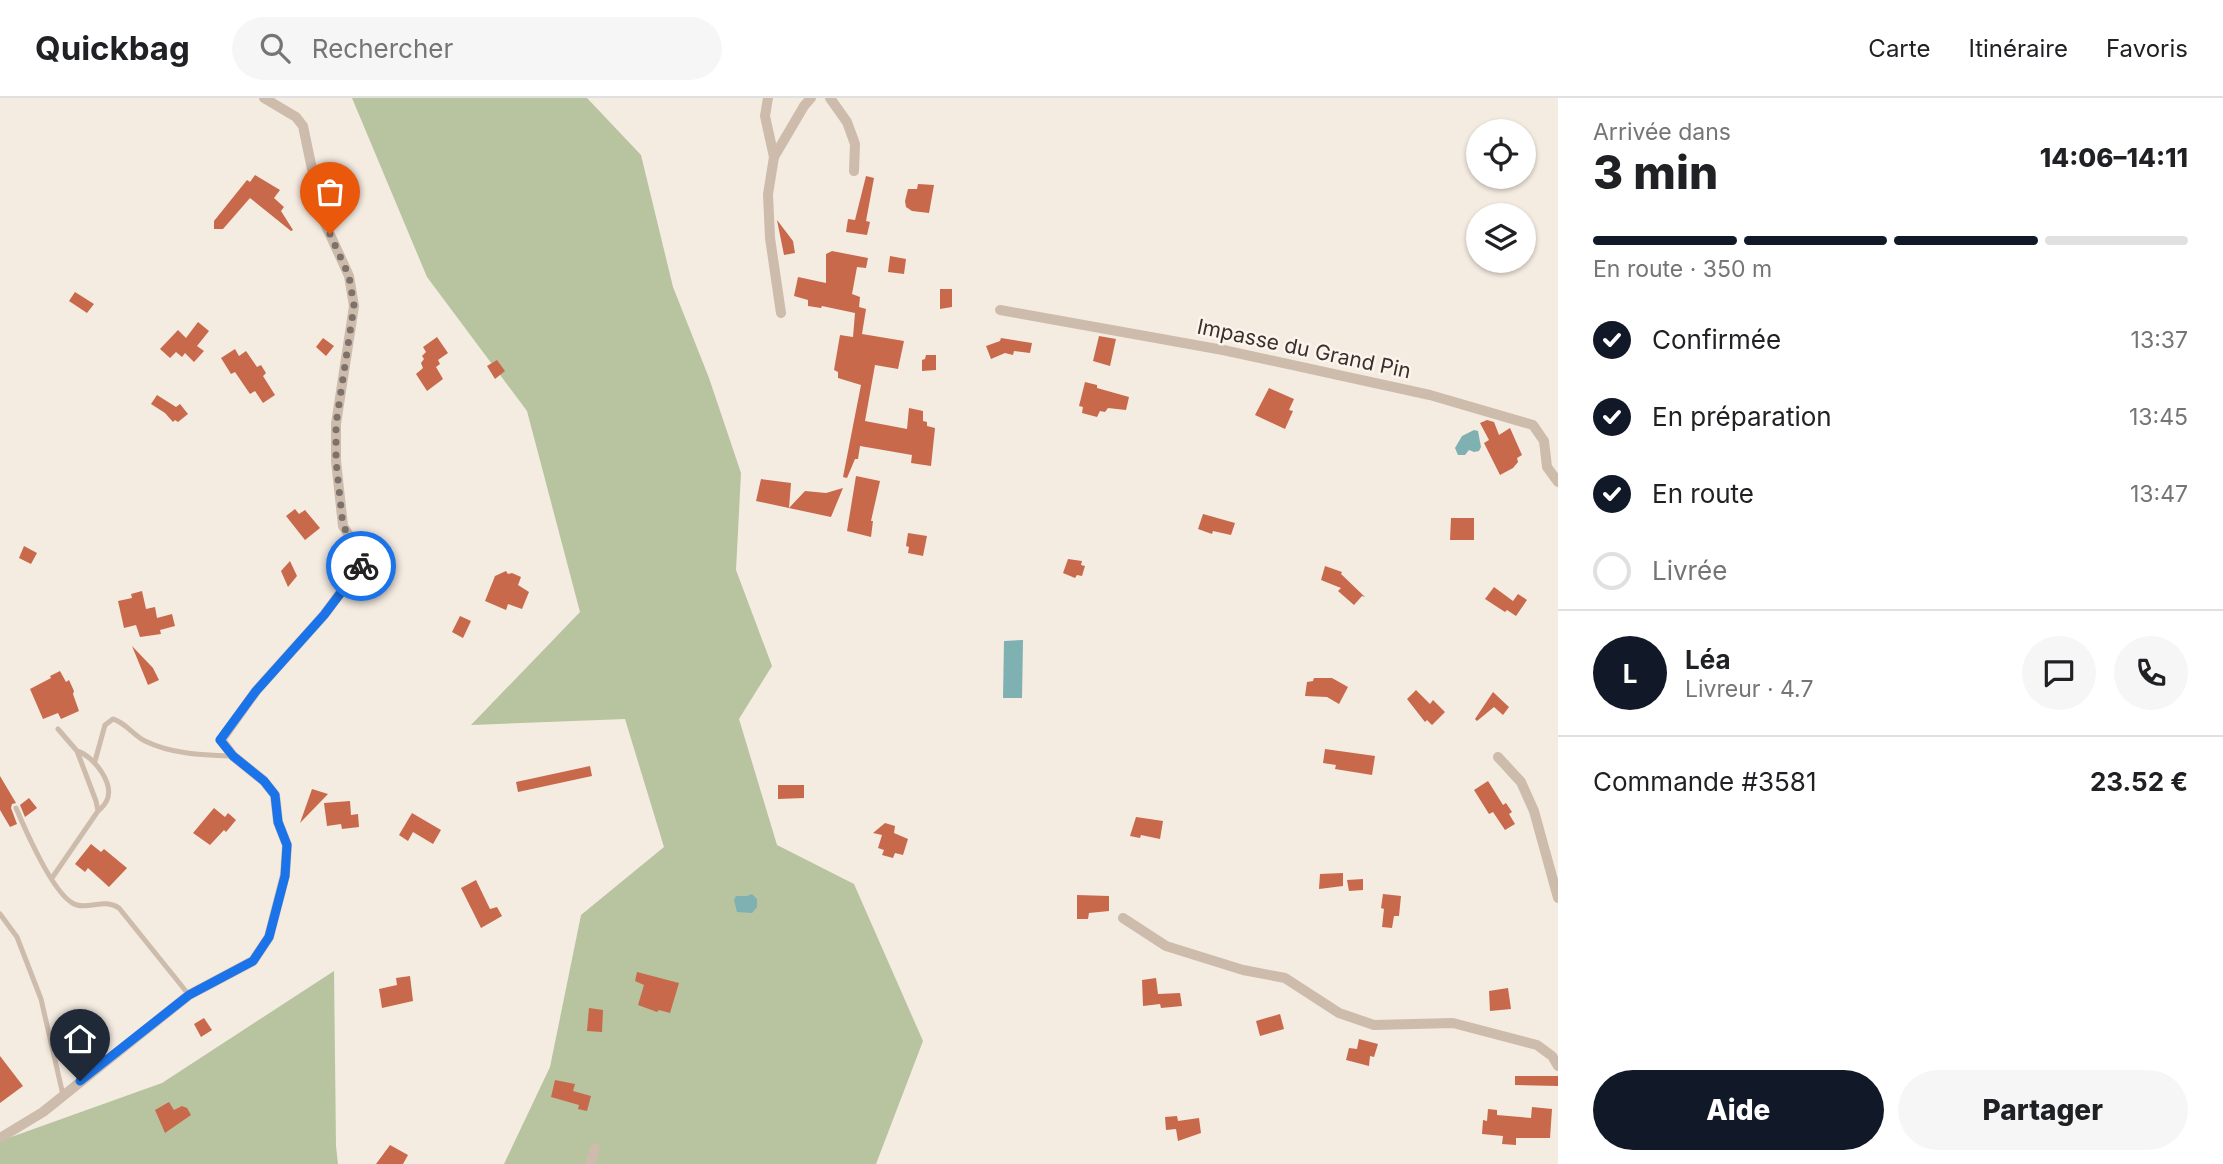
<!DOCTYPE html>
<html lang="fr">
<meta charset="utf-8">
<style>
:root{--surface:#fff;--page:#f6f6f6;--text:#202124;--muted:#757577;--line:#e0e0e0;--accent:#111827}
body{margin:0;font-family:Inter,sans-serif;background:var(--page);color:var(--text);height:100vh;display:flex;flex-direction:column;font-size:26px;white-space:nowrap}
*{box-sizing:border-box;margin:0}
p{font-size:23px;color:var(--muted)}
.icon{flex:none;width:38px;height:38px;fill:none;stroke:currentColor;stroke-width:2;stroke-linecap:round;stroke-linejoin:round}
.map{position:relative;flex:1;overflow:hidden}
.sheet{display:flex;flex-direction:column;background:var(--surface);width:665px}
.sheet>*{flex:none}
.tools{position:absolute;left:1466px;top:21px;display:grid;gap:14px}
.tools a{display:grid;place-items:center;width:70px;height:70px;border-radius:50%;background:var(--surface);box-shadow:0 2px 5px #0004;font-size:35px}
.pin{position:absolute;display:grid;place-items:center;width:60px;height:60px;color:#fff;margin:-72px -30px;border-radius:50% 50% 50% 0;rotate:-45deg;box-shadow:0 0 7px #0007}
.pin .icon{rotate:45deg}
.courier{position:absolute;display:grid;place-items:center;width:70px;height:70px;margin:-35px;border:5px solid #1a73e8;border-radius:50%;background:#fff;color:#222;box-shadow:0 2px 9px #0007}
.summary em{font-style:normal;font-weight:800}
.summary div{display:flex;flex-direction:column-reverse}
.summary{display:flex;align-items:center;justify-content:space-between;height:119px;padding:0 35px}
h1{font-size:46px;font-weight:800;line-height:52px}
.bar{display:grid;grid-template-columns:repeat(4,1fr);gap:10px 7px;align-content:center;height:84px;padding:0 35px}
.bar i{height:9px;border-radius:5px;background:var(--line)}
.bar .on{background:var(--accent)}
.bar p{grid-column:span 4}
.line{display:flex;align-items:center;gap:18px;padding:0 35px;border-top:2px solid var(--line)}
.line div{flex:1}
.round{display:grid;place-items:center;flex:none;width:74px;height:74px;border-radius:37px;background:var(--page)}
ol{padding:0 35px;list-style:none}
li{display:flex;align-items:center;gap:21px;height:77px}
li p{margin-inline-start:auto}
li .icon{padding:7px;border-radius:50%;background:var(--accent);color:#fff;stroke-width:4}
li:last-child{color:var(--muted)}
li i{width:38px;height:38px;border:4px solid var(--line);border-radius:50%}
.action{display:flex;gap:14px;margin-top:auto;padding:14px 35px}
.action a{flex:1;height:80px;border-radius:42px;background:var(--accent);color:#fff;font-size:28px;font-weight:800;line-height:80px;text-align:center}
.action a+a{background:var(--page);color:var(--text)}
header{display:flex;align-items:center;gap:42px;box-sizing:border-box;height:98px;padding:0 35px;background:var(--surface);border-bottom:2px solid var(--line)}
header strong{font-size:33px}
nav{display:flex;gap:38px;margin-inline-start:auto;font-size:24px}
.search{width:490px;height:63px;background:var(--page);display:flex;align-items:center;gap:18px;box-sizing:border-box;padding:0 24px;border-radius:38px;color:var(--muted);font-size:26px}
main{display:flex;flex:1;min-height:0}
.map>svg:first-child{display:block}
.green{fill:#b8c4a0}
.water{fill:#7fb0b2}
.building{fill:#c8694b}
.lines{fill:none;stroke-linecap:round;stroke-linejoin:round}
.lane{stroke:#cdbbac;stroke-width:5}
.street{stroke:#cdbbac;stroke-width:10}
.done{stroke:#7c716b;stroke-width:7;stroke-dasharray:0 12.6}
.route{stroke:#1a73e8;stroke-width:9}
.labels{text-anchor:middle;stroke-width:5;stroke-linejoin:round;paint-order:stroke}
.street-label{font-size:21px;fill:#3b302b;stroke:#fbf5ee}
</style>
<header>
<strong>Quickbag</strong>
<div class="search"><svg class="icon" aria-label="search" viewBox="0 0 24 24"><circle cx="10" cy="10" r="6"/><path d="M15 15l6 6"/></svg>Rechercher</div>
<nav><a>Carte</a><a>Itinéraire</a><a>Favoris</a></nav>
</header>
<main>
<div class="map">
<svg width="1558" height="1066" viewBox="0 0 1558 1066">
<rect width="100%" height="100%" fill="#f4ebe1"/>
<path class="green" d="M 352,0 L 587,0 L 641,57 L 673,189 L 709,280 L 741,375 L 736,472 L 772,568 L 739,621 L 777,747 L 854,786 L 923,943 L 876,1066 L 504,1066 L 550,969 L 581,817 L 664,749 L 625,621 L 471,627 L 580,514 L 527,313 L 427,179 Z
M 334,873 L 336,1048 L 338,1066 L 0,1066 L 0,1043 L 162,985 Z"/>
<path class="water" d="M 1474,332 L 1478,333 L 1481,349 L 1479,353 L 1474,354 L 1469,352 L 1465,357 L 1458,357 L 1455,350 L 1462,338 Z
M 1023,542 L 1022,600 L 1003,600 L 1004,543 Z
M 752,796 L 757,801 L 757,809 L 752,815 L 737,814 L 734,802 L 736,798 L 747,798 Z"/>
<path class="building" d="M 255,77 L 280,92 L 274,100 L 284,109 L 281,113 L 293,132 L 291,133 L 250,100 L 223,131 L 214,131 L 214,123 L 247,82 L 250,84 Z
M 866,78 L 874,80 L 866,123 L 870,124 L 867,137 L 846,134 L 848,121 L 855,122 Z
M 918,86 L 934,87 L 929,115 L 912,113 L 906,109 L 905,103 L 908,91 L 917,91 Z
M 777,122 L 793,143 L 795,155 L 784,157 Z
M 832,153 L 868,160 L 866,170 L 857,169 L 852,196 L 860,199 L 859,209 L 866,211 L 862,236 L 904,243 L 898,271 L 875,267 L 865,323 L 907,331 L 909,310 L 923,313 L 923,323 L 927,324 L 927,328 L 935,330 L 931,368 L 911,365 L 912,357 L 860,348 L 858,361 L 855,361 L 847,380 L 843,379 L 861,287 L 838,280 L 838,274 L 834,272 L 840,237 L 853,239 L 855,215 L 822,208 L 821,210 L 808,208 L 808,202 L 794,198 L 798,179 L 826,185 L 826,156 Z
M 890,158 L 906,161 L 904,176 L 888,174 Z
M 940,191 L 952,191 L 952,209 L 940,211 Z
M 75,194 L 94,206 L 87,215 L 69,203 Z
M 198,224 L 209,233 L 197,248 L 204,253 L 194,264 L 185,255 L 182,259 L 176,254 L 170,260 L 160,251 L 178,232 L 186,240 Z
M 1099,238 L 1116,241 L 1110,268 L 1093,263 Z
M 437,239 L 448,255 L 438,262 L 440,266 L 436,269 L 443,281 L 427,293 L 416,276 L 423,270 L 421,265 L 424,261 L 422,258 L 426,254 L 423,249 Z
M 323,240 L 334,248 L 326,258 L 316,249 Z
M 1001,240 L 1032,245 L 1030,255 L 1014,253 L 1013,257 L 1005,255 L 991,261 L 986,248 L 1000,243 Z
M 235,251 L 239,258 L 246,253 L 257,269 L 261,267 L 266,275 L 263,278 L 275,297 L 263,305 L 255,293 L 250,296 L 235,274 L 231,276 L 221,260 Z
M 926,257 L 936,257 L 936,272 L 922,273 L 922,262 L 925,261 Z
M 497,262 L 505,273 L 495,281 L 487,268 Z
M 1085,284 L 1097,287 L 1097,290 L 1129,299 L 1126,312 L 1108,310 L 1105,314 L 1100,313 L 1097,319 L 1082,315 L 1083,309 L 1079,308 Z
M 1269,290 L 1294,301 L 1289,312 L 1293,313 L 1285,331 L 1255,317 Z
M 157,297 L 176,309 L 180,306 L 188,316 L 178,324 L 175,322 L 173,324 L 165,315 L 151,306 Z
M 1487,322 L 1494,324 L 1499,337 L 1510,330 L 1522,357 L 1517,360 L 1518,364 L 1513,370 L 1500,377 L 1484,345 L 1489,342 L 1480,325 Z
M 856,378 L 880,383 L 871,423 L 873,423 L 871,439 L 847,433 Z
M 761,381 L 791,385 L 789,410 L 805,393 L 826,395 L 843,390 L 831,419 L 756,403 Z
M 295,411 L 299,416 L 305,412 L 320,430 L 305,442 L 286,418 Z
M 1203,416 L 1235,425 L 1231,437 L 1213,433 L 1212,436 L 1198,431 Z
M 1451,420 L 1474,420 L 1474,442 L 1450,442 Z
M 908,435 L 927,438 L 923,458 L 908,455 L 909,449 L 906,448 Z
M 24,448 L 37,455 L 31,466 L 19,460 Z
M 1068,461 L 1082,463 L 1081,467 L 1085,468 L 1082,478 L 1077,477 L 1075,480 L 1063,475 Z
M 290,463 L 297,478 L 288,489 L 281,473 Z
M 1325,468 L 1342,474 L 1341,476 L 1365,499 L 1362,498 L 1354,507 L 1338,493 L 1341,490 L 1321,482 Z
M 506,473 L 508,476 L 512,475 L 521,479 L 518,487 L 529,494 L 522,511 L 508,506 L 506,512 L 485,503 L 495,478 Z
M 1494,489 L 1513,503 L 1518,496 L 1527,502 L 1516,518 L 1507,512 L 1505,514 L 1485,501 Z
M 142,493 L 146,511 L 155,509 L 157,520 L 172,516 L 175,528 L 160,532 L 161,536 L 140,539 L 136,527 L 124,530 L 118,503 L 132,500 L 131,496 Z
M 460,518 L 471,523 L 463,540 L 452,534 Z
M 132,548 L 153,570 L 159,582 L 148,587 Z
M 60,573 L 66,584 L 69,582 L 74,593 L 73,596 L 79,613 L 61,621 L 58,615 L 43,621 L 30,591 L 51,580 L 50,578 Z
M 1314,580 L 1332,580 L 1348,589 L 1339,606 L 1327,599 L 1305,598 L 1307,584 L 1313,583 Z
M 1416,592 L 1430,606 L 1433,602 L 1445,614 L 1432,627 L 1427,622 L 1425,624 L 1407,601 Z
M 1493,594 L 1509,609 L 1503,617 L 1494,609 L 1477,623 L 1475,621 Z
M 1325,651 L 1375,658 L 1372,677 L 1335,671 L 1336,667 L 1323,665 Z
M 590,668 L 592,678 L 518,694 L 516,684 Z
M 0,678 L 16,705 L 12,706 L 11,710 L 17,726 L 10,729 L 0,712 Z
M 1488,683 L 1503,707 L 1506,705 L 1512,714 L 1509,716 L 1515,726 L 1505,732 L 1493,714 L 1489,716 L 1474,692 Z
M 778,687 L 804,687 L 804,700 L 778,701 Z
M 312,691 L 328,696 L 300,725 Z
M 29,700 L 37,710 L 25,719 L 20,707 Z
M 350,703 L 351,717 L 358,716 L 359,729 L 342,731 L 341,726 L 327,728 L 324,705 Z
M 214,710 L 225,719 L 228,715 L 236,722 L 226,734 L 224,732 L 210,747 L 193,735 Z
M 412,715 L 441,732 L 433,746 L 413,734 L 408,743 L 399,737 Z
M 1136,719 L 1163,723 L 1160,741 L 1141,737 L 1140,740 L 1130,738 Z
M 885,725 L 895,728 L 894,735 L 908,741 L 903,757 L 895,755 L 893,760 L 882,757 L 884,752 L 878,750 L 882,737 L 873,735 Z
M 91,746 L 101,754 L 104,751 L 127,770 L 109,789 L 88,770 L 85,774 L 75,766 Z
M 1343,775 L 1343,788 L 1319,791 L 1320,776 Z
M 1363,781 L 1363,792 L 1349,793 L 1347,782 Z
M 476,782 L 490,811 L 497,809 L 502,818 L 481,830 L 461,790 Z
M 1383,796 L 1401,798 L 1399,818 L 1394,818 L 1392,830 L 1382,829 L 1384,811 L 1381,810 Z
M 1077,797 L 1109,798 L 1109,813 L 1089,815 L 1088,821 L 1077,821 Z
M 637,874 L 679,885 L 670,915 L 659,912 L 657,914 L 638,907 L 644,887 L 635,883 Z
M 410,878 L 413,903 L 382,910 L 379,891 L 397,887 L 396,880 Z
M 1156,880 L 1158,896 L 1180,895 L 1182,908 L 1161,910 L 1160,906 L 1143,908 L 1142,882 Z
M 1508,890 L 1511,911 L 1490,913 L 1489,893 Z
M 589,910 L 603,912 L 602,934 L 587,933 Z
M 1280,916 L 1284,931 L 1260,938 L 1256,923 Z
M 204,920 L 212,932 L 201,939 L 194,926 Z
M 1359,941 L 1378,946 L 1374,959 L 1370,958 L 1369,968 L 1346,962 L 1349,950 L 1357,951 Z
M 0,958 L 23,988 L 0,1005 Z
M 1515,978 L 1558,978 L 1558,988 L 1515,987 Z
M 555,982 L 575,986 L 573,993 L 591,998 L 587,1013 L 578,1011 L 579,1007 L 551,999 Z
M 169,1004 L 174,1012 L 182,1008 L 187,1010 L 191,1017 L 165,1035 L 155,1012 Z
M 1532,1009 L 1552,1011 L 1550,1040 L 1516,1040 L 1516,1047 L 1502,1046 L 1503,1038 L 1482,1036 L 1483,1022 L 1487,1023 L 1488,1011 L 1497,1012 L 1497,1017 L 1531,1020 Z
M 1177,1018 L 1178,1023 L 1199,1020 L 1201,1035 L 1178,1043 L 1176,1031 L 1166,1032 L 1165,1019 Z
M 390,1047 L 408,1057 L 403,1066 L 376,1066 Z"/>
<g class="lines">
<path class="lane" d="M 77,653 C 94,658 116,687 106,704 C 104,708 101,710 98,713
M 95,663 L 105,627 L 113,621 C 126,625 133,637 145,643 C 171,656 203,657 232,658
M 16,710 C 25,731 55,802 77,807 C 91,811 105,800 119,810 L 189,897
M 52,780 L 98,713 L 96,703 L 77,653 L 58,631
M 0,816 L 17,839 L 41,901 L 63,997"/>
<path class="street" d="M 768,0 L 765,18 L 774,59 L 804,8 L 811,0
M 830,0 L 847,24 L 855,46 L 854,73
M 774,59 L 768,96 L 770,140 L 781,215
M 1000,212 L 1223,252 L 1430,297 L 1533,327 L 1544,343 L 1547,369 L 1558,384
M 1498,659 L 1521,684 L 1534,713 L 1558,800
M 1123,820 L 1166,848 L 1243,872 L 1285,880 L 1339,915 L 1374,927 L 1453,925 L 1537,947 L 1552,958 L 1558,968
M 0,1040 L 43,1014 L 189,897 L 253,863 L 269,839 L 285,777 L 287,747 L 278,724 L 275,697 L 264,683 L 233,658 L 221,642 L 256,593 L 324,517 L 361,467 L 356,448 L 343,428 L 336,363 L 336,326 L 354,208 L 349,178 L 322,119 L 303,28 L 296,19 L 264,0
M 590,1066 L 595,1050"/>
</g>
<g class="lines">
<path class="done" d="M 330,136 L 349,178 L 354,208 L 336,326 L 336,363 L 343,428 L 356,448 L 361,468"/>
<path class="route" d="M 80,983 L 189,897 L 253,863 L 269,839 L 285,778 L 287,747 L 278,724 L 275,697 L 264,683 L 233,658 L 220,642 L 256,593 L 324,517 L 361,468"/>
</g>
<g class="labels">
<g class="street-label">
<text transform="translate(1304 251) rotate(12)" y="7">Impasse du Grand Pin</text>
</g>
</g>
</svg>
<div class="tools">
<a><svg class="icon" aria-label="locate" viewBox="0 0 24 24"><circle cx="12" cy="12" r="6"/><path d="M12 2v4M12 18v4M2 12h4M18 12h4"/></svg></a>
<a><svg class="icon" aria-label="layers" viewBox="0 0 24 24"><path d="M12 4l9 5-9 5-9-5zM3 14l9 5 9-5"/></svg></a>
</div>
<div class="pin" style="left:330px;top:136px;background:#ea580c"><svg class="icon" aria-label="bag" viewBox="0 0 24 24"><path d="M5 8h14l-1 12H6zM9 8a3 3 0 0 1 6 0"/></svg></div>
<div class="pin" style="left:80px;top:983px;background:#1f2937"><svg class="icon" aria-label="home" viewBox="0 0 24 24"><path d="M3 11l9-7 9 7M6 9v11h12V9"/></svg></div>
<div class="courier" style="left:361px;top:468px"><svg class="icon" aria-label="bike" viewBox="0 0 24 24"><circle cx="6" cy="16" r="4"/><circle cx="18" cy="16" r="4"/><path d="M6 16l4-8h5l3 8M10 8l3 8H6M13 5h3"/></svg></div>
</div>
<section class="sheet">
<div class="summary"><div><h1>3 min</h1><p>Arrivée dans</p></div><em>14:06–14:11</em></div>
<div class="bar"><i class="on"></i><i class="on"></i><i class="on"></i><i></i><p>En route · 350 m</p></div>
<ol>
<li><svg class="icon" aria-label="check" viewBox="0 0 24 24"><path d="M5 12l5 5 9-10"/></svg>Confirmée<p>13:37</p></li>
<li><svg class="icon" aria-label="check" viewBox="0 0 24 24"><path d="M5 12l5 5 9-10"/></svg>En préparation<p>13:45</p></li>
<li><svg class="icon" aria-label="check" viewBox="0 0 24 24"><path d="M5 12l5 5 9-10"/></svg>En route<p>13:47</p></li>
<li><i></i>Livrée</li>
</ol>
<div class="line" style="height:126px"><b class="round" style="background:var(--accent);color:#fff">L</b><div><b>Léa</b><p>Livreur · 4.7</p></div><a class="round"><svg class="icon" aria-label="chat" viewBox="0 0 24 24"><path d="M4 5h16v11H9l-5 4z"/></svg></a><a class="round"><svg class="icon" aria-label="phone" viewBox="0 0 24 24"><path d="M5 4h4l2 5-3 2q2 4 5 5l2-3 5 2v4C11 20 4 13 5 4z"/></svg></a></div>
<div class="line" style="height:91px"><div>Commande #3581</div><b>23.52 €</b></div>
<div class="action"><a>Aide</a><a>Partager</a></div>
</section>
</main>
